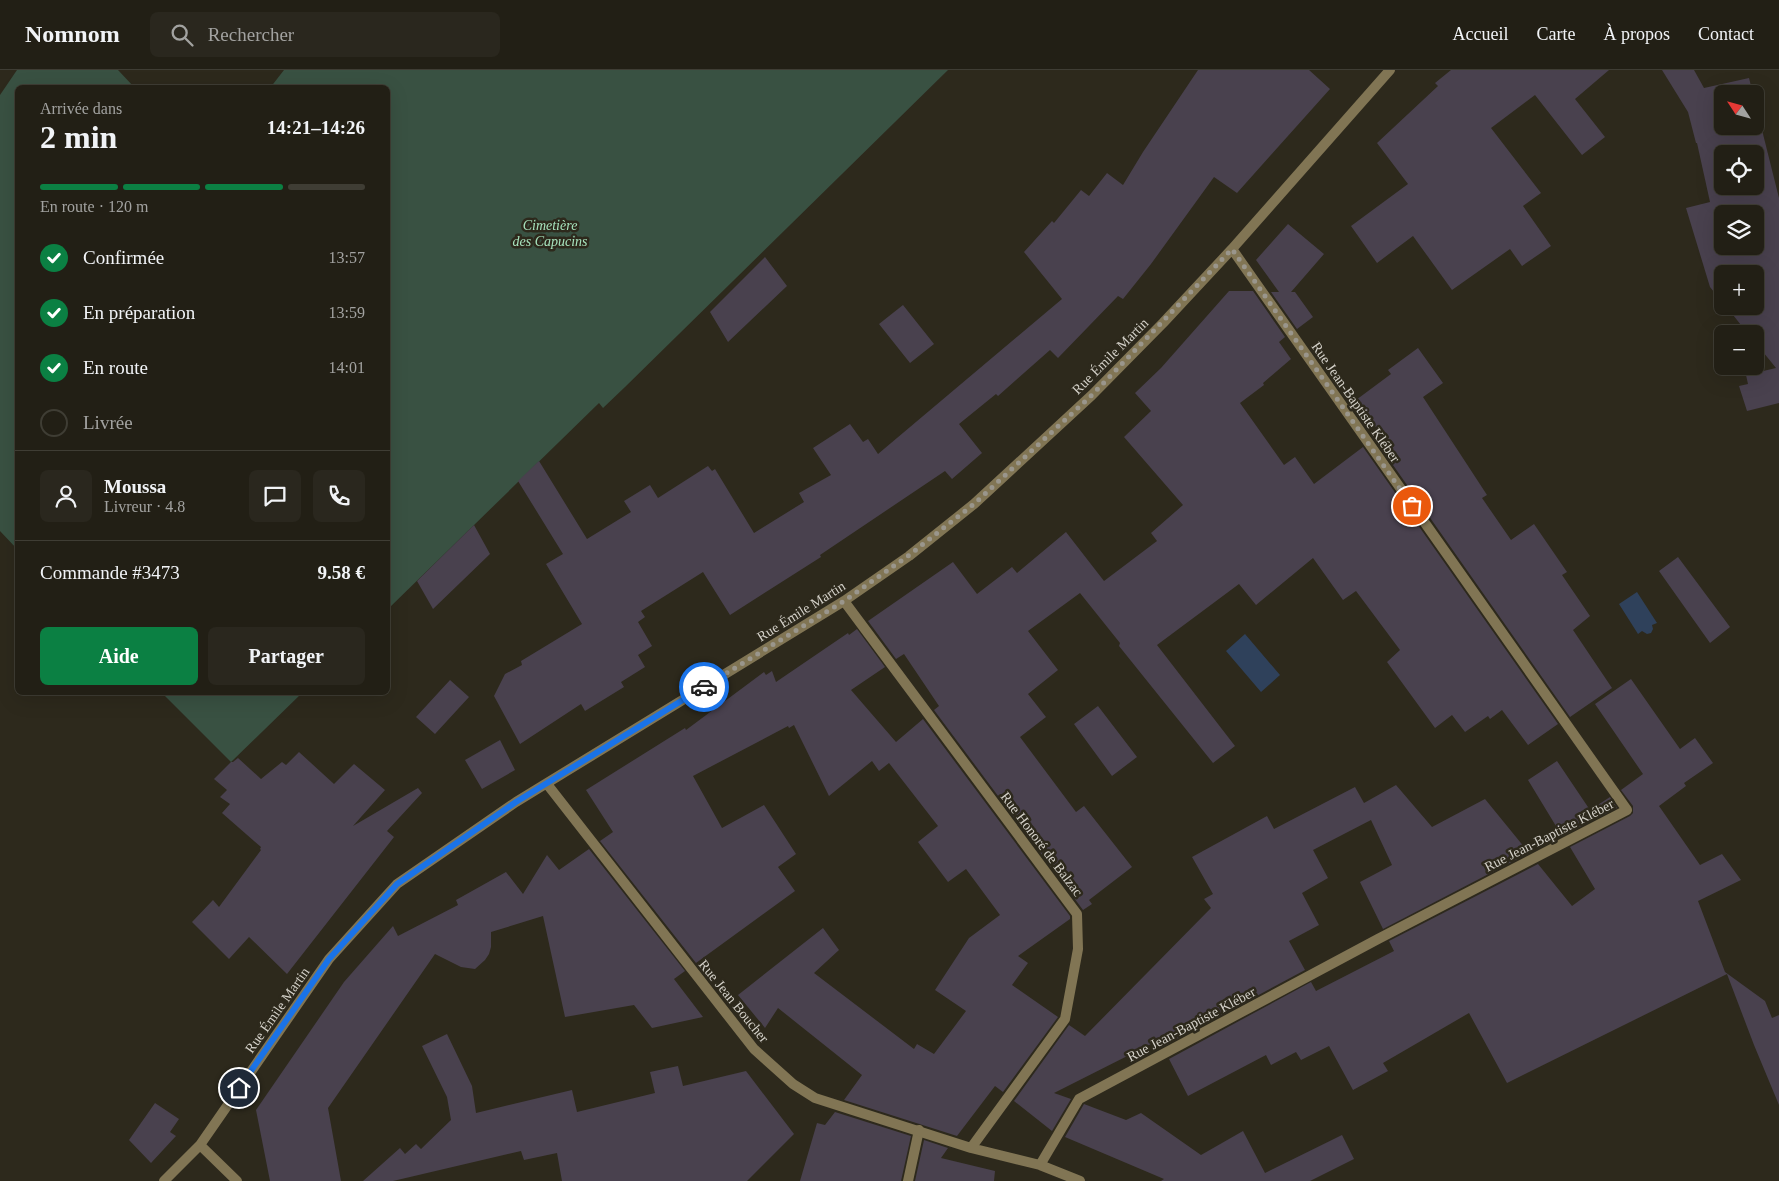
<!DOCTYPE html>
<html lang="fr">
<meta charset="utf-8">
<style>
:root{--surface:#221f15;--page:#2a271e;--text:#f1f3f6;--muted:#a2a2a0;--line:#3f3d34;--accent:#0b8043}
body{margin:0;font-family:"Times New Roman",serif;background:var(--page);color:var(--text);height:100vh;display:flex;flex-direction:column;font-size:19px;white-space:nowrap}
*{box-sizing:border-box;margin:0}
p{font-size:16px;color:var(--muted)}
.icon{flex:none;width:28px;height:28px;fill:none;stroke:currentColor;stroke-width:2;stroke-linecap:round;stroke-linejoin:round}
.map{position:relative;flex:1;overflow:hidden}
.drawer{position:absolute;left:15px;top:15px;width:375px;height:610px;display:flex;flex-direction:column;background:var(--surface);border-radius:8px;box-shadow:0 5px 20px #0002,0 0 0 1px var(--line)}
.drawer>*{flex:none}
.needle{width:32px;rotate:306deg}
.fabs{position:absolute;left:1714px;top:15px;display:grid;gap:10px}
.fabs a{display:grid;place-items:center;width:50px;height:50px;border-radius:8px;background:var(--surface);box-shadow:0 5px 20px #0002,0 0 0 1px var(--line);font-size:25px}
.pin{position:absolute;display:grid;place-items:center;width:42px;height:42px;color:#fff;margin:-21px;border:2px solid #fff;border-radius:50%;box-shadow:0 1px 5px #0007}
.courier{position:absolute;display:grid;place-items:center;width:50px;height:50px;margin:-25px;border:4px solid #1a73e8;border-radius:50%;background:#fff;color:#222;box-shadow:0 1px 6px #0007}
.head em{font-style:normal;font-weight:700}
.head div{display:flex;flex-direction:column-reverse}
.head{display:flex;align-items:center;justify-content:space-between;height:85px;padding:0 25px}
h1{font-size:32px;font-weight:700;line-height:38px}
.bar{display:grid;grid-template-columns:repeat(4,1fr);gap:8px 5px;align-content:center;height:60px;padding:0 25px}
.bar i{height:6px;border-radius:4px;background:var(--line)}
.bar .current{background:var(--accent)}
.bar p{grid-column:span 4}
.line{display:flex;align-items:center;gap:12px;padding:0 25px;border-top:1px solid var(--line)}
.line div{flex:1}
.round{display:grid;place-items:center;flex:none;width:52px;height:52px;border-radius:8px;background:var(--page)}
ol{padding:0 25px;list-style:none}
li{display:flex;align-items:center;gap:15px;height:55px}
li p{margin-inline-start:auto}
li .icon{padding:5px;border-radius:50%;background:var(--accent);color:#fff;stroke-width:4}
li:last-child{color:var(--muted)}
li i{width:28px;height:28px;border:2px solid var(--line);border-radius:50%}
.primary-button{display:flex;gap:10px;margin-top:auto;padding:10px 25px}
.primary-button a{flex:1;height:58px;border-radius:8px;background:var(--accent);color:#fff;font-size:20px;font-weight:700;line-height:58px;text-align:center}
.primary-button a+a{background:var(--page);color:var(--text)}
header{display:flex;align-items:center;gap:30px;box-sizing:border-box;height:70px;padding:0 25px;background:var(--surface);border-bottom:1px solid var(--line)}
header strong{font-size:24px}
nav{display:flex;gap:28px;margin-inline-start:auto;font-size:18px}
.search{width:350px;height:45px;background:var(--page);display:flex;align-items:center;gap:12px;box-sizing:border-box;padding:0 18px;border-radius:8px;color:var(--muted);font-size:19px}
.map>svg:first-child{display:block}
.green{fill:#395142}
.water{fill:#2f415b}
.building{fill:#49414e;fill-rule:evenodd}
.lines{fill:none;stroke-linecap:round;stroke-linejoin:round}
.lane{stroke:#817554;stroke-width:10}
.street{stroke:#817554;stroke-width:10}
.done{stroke:#9a968c;stroke-width:5;stroke-dasharray:0 9}
.route{stroke:#1a73e8;stroke-width:6}
.labels{text-anchor:middle;stroke-width:5;stroke-linejoin:round;paint-order:stroke}
.park-label{font-size:14px;font-style:italic;fill:#a7e3bd;stroke:#2d291c}
.street-label{font-size:14px;fill:#d4d1c9;stroke:#2d291c}
</style>
<header>
<strong>Nomnom</strong>
<div class="search"><svg class="icon" aria-label="search" viewBox="0 0 24 24"><circle cx="10" cy="10" r="6"/><path d="M15 15l6 6"/></svg>Rechercher</div>
<nav><a>Accueil</a><a>Carte</a><a>À propos</a><a>Contact</a></nav>
</header>
<div class="map">
<svg width="1779" height="1111" viewBox="0 0 1779 1111">
<rect width="100%" height="100%" fill="#2d291c"/>
<path class="green" d="M 17,0 L 118,0 L 134,17 L 18,18 L 17,479 L 0,461 L 0,25 Z
M 284,0 L 948,0 L 625,317 L 603,338 L 599,333 L 388,539 L 388,18 L 270,18 Z
M 162,623 L 302,623 L 231,692 Z"/>
<path class="water" d="M 1637,522 L 1657,553 L 1652,555 L 1653,559 L 1651,563 L 1647,564 L 1642,561 L 1638,564 L 1619,534 Z
M 1245,564 L 1280,605 L 1261,622 L 1226,581 Z"/>
<path class="building" d="M 1198,0 L 1309,0 L 1330,19 L 1237,123 L 1214,107 L 1151,194 L 1123,229 L 1118,226 L 1058,288 L 1050,280 L 998,326 L 996,324 L 959,354 L 982,383 L 952,409 L 945,401 L 820,485 L 821,487 L 730,545 L 703,502 L 641,541 L 645,547 L 638,552 L 652,576 L 638,585 L 645,597 L 621,612 L 624,617 L 585,641 L 581,634 L 520,674 L 494,626 L 505,604 L 522,595 L 521,591 L 582,554 L 546,494 L 563,484 L 518,411 L 539,391 L 587,469 L 631,442 L 624,431 L 650,415 L 658,428 L 708,396 L 712,401 L 715,399 L 754,463 L 804,432 L 799,423 L 831,405 L 813,378 L 850,354 L 863,372 L 868,369 L 878,384 L 1062,229 L 1024,182 L 1052,151 L 1054,153 L 1081,120 L 1089,126 L 1107,103 L 1123,115 L 1143,82 Z
M 1451,0 L 1609,0 L 1575,29 L 1605,67 L 1582,85 L 1535,25 L 1491,58 L 1541,123 L 1523,136 L 1551,176 L 1522,196 L 1510,179 L 1452,220 L 1413,166 L 1377,193 L 1351,156 L 1408,114 L 1377,73 L 1438,16 L 1435,13 Z
M 1662,0 L 1694,0 L 1704,18 L 1749,8 L 1753,24 L 1722,24 L 1722,56 L 1755,56 L 1755,32 L 1779,128 L 1779,333 L 1747,341 L 1739,316 L 1748,314 L 1746,305 L 1776,298 L 1755,272 L 1755,264 L 1748,264 L 1726,236 L 1755,236 L 1755,204 L 1722,204 L 1722,232 L 1710,217 L 1686,138 L 1710,132 L 1697,73 L 1696,73 L 1688,42 ZM 1722,84 L 1755,84 L 1755,116 L 1722,116 ZM 1722,144 L 1755,144 L 1755,176 L 1722,176 Z
M 1288,154 L 1324,184 L 1291,222 L 1295,222 L 1313,247 L 1297,259 L 1271,222 L 1279,222 L 1256,190 Z
M 765,187 L 787,216 L 728,272 L 710,242 Z
M 1229,221 L 1253,221 L 1285,267 L 1279,272 L 1291,289 L 1263,313 L 1264,315 L 1240,333 L 1284,395 L 1295,387 L 1314,414 L 1363,377 L 1558,654 L 1528,675 L 1502,640 L 1490,649 L 1488,646 L 1465,662 L 1452,645 L 1435,658 L 1387,592 L 1400,580 L 1356,521 L 1343,530 L 1313,488 L 1256,535 L 1239,514 L 1157,575 L 1235,676 L 1213,693 L 1119,576 L 1120,573 L 1080,523 L 1028,561 L 1058,600 L 1028,624 L 1046,647 L 1020,667 L 1076,742 L 1084,736 L 1132,797 L 1089,830 L 1092,834 L 1083,840 L 934,640 L 939,636 L 904,584 L 896,589 L 868,551 L 953,492 L 977,524 L 1012,497 L 1017,503 L 1066,462 L 1104,511 L 1157,471 L 1151,463 L 1183,435 L 1124,367 L 1151,341 L 1135,323 L 1161,298 Z
M 903,235 L 934,274 L 910,293 L 879,254 Z
M 1418,278 L 1443,313 L 1423,327 L 1487,425 L 1482,428 L 1511,470 L 1534,454 L 1567,502 L 1562,505 L 1590,546 L 1573,560 L 1612,618 L 1570,647 L 1374,368 L 1380,363 L 1356,330 L 1391,304 L 1388,300 Z
M 474,455 L 490,484 L 433,539 L 417,511 Z
M 1678,487 L 1730,557 L 1710,573 L 1659,501 Z
M 857,559 L 885,597 L 851,620 L 896,672 L 923,649 L 1070,846 L 1070,849 L 1018,886 L 1028,893 L 1012,915 L 1058,947 L 1003,1022 L 995,1016 L 957,1066 L 844,1030 L 862,1005 L 778,938 L 765,958 L 738,925 L 823,858 L 839,880 L 814,903 L 914,979 L 917,974 L 934,984 L 966,941 L 935,920 L 969,868 L 1000,845 L 966,799 L 948,812 L 918,772 L 938,756 L 889,693 L 879,701 L 872,691 L 829,726 L 794,655 L 789,658 L 788,656 L 693,706 L 722,758 L 764,735 L 796,784 L 778,797 L 795,821 L 696,893 L 600,771 L 613,762 L 586,720 L 685,658 L 686,660 L 764,602 L 766,605 L 772,601 L 776,612 L 848,563 L 849,565 Z
M 1631,609 L 1680,679 L 1695,668 L 1713,693 L 1684,713 L 1686,716 L 1659,736 L 1700,795 L 1722,784 L 1741,810 L 1698,831 L 1725,902 L 1765,931 L 1772,948 L 1779,945 L 1779,1035 L 1754,975 L 1727,904 L 1507,1013 L 1469,943 L 1383,993 L 1388,1001 L 1353,1020 L 1329,976 L 1301,990 L 1296,982 L 1271,995 L 1266,985 L 1188,1026 L 1169,989 L 1311,912 L 1316,921 L 1394,881 L 1389,871 L 1538,794 L 1572,836 L 1595,819 L 1570,777 L 1630,746 L 1633,743 L 1633,736 L 1621,720 L 1643,704 L 1595,634 Z
M 450,610 L 469,627 L 435,664 L 416,647 Z
M 1098,636 L 1137,687 L 1112,706 L 1074,654 Z
M 500,670 L 515,700 L 482,719 L 465,690 Z
M 299,682 L 334,714 L 354,694 L 385,720 L 353,756 L 418,718 L 422,723 L 387,761 L 394,767 L 287,904 L 249,867 L 229,889 L 192,852 L 213,830 L 219,837 L 261,780 L 260,779 L 261,777 L 222,743 L 230,734 L 220,727 L 227,720 L 214,709 L 231,692 L 233,692 L 238,688 L 261,709 L 282,692 L 286,695 Z
M 1557,691 L 1590,740 L 1610,727 L 1617,738 L 1562,766 L 1528,710 Z
M 1396,715 L 1432,757 L 1485,729 L 1529,783 L 1383,859 L 1360,812 L 1392,795 L 1371,750 L 1313,780 L 1328,808 L 1302,823 L 1319,855 L 1289,871 L 1305,900 L 1162,977 L 1159,970 L 1054,1023 L 1071,1029 L 1052,1061 L 1014,1031 L 1069,955 L 1085,966 L 1211,838 L 1204,829 L 1213,824 L 1192,787 L 1267,746 L 1274,759 L 1355,717 L 1364,733 Z
M 589,779 L 685,901 L 674,909 L 703,947 L 652,958 L 634,935 L 565,947 L 543,846 L 491,862 L 491,877 L 489,884 L 485,890 L 475,899 L 461,897 L 435,884 L 328,1038 L 341,1111 L 270,1111 L 256,1040 L 344,912 L 393,856 L 398,866 L 458,835 L 456,830 L 506,802 L 523,824 L 547,785 L 559,800 Z
M 447,964 L 472,1016 L 476,1043 L 572,1020 L 577,1042 L 655,1023 L 650,1002 L 678,996 L 683,1016 L 746,1001 L 794,1064 L 747,1111 L 562,1111 L 557,1083 L 524,1090 L 521,1081 L 393,1111 L 363,1111 L 400,1078 L 405,1084 L 416,1074 L 421,1079 L 451,1050 L 447,1027 L 422,976 Z
M 155,1033 L 179,1049 L 170,1062 L 176,1066 L 151,1093 L 129,1070 Z
M 1084,1034 L 1126,1050 L 1141,1043 L 1201,1085 L 1243,1061 L 1265,1103 L 1342,1065 L 1354,1089 L 1310,1111 L 1161,1111 L 1164,1109 L 1065,1067 Z
M 835,1042 L 911,1066 L 901,1111 L 800,1111 L 817,1053 L 825,1055 Z
M 924,1070 L 948,1078 L 941,1088 L 995,1101 L 994,1111 L 915,1111 Z"/>
<g class="lines">
<path class="lane" d="M 908,1111 L 919,1060"/>
<path class="street" d="M 844,531 L 1077,844 L 1078,879 L 1065,949 L 971,1078
M 547,714 L 754,979 L 793,1014 L 815,1028 L 971,1078 L 1040,1095 L 1080,1111
M 200,1075 L 237,1111
M 1040,1095 L 1079,1029 L 1378,869 L 1627,740 L 1232,179
M 164,1111 L 200,1075 L 329,889 L 397,814 L 516,732 L 844,531 L 909,486 L 974,434 L 1092,325 L 1163,253 L 1232,179 L 1390,0"/>
</g>
<g class="lines">
<path class="done" d="M 704,617 L 844,531 L 908,486 L 974,434 L 1092,325 L 1232,179 L 1412,436"/>
<path class="route" d="M 239,1018 L 329,889 L 397,814 L 516,732 L 704,617"/>
</g>
<g class="labels">
<g class="park-label">
<text x="550" y="160">Cimetière<tspan x="550" dy="16">des Capucins</tspan></text>
</g>
<g class="street-label">
<text transform="translate(1110 286) rotate(-45)" y="5">Rue Émile Martin</text>
<text transform="translate(1356 332) rotate(55)" y="5">Rue Jean-Baptiste Kléber</text>
<text transform="translate(801 541) rotate(-32)" y="5">Rue Émile Martin</text>
<text transform="translate(1549 765) rotate(-27)" y="5">Rue Jean-Baptiste Kléber</text>
<text transform="translate(1042 774) rotate(53)" y="5">Rue Honoré de Balzac</text>
<text transform="translate(734 931) rotate(51)" y="5">Rue Jean Boucher</text>
<text transform="translate(277 940) rotate(-55)" y="5">Rue Émile Martin</text>
<text transform="translate(1191 954) rotate(-28)" y="5">Rue Jean-Baptiste Kléber</text>
</g>
</g>
</svg>
<div class="fabs">
<a><svg class="needle" viewBox="-14 -14 28 28"><path d="M0-13l5 13h-10z" fill="#e53935"/><path d="M0 13l5-13h-10z" fill="#a2a2a0"/></svg></a>
<a><svg class="icon" aria-label="locate" viewBox="0 0 24 24"><circle cx="12" cy="12" r="6"/><path d="M12 2v4M12 18v4M2 12h4M18 12h4"/></svg></a>
<a><svg class="icon" aria-label="layers" viewBox="0 0 24 24"><path d="M12 4l9 5-9 5-9-5zM3 14l9 5 9-5"/></svg></a>
<a>+</a>
<a>−</a>
</div>
<div class="pin" style="left:1412px;top:436px;background:#ea580c"><svg class="icon" aria-label="bag" viewBox="0 0 24 24"><path d="M5 8h14l-1 12H6zM9 8a3 3 0 0 1 6 0"/></svg></div>
<div class="pin" style="left:239px;top:1018px;background:#1f2937"><svg class="icon" aria-label="home" viewBox="0 0 24 24"><path d="M3 11l9-7 9 7M6 9v11h12V9"/></svg></div>
<div class="courier" style="left:704px;top:617px"><svg class="icon" aria-label="car" viewBox="0 0 24 24"><path d="M5 17H2v-5l4-1 3-4h7l3 4 3 1v5h-3M9 17h6M6 11h13"/><circle cx="7" cy="17" r="2"/><circle cx="17" cy="17" r="2"/></svg></div>
<section class="drawer">
<div class="head"><div><h1>2 min</h1><p>Arrivée dans</p></div><em>14:21–14:26</em></div>
<div class="bar"><i class="current"></i><i class="current"></i><i class="current"></i><i></i><p>En route · 120 m</p></div>
<ol>
<li><svg class="icon" aria-label="check" viewBox="0 0 24 24"><path d="M5 12l5 5 9-10"/></svg>Confirmée<p>13:57</p></li>
<li><svg class="icon" aria-label="check" viewBox="0 0 24 24"><path d="M5 12l5 5 9-10"/></svg>En préparation<p>13:59</p></li>
<li><svg class="icon" aria-label="check" viewBox="0 0 24 24"><path d="M5 12l5 5 9-10"/></svg>En route<p>14:01</p></li>
<li><i></i>Livrée</li>
</ol>
<div class="line" style="height:90px"><a class="round"><svg class="icon" aria-label="person" viewBox="0 0 24 24"><circle cx="12" cy="8" r="4"/><path d="M4 21q1-7 8-7t8 7"/></svg></a><div><b>Moussa</b><p>Livreur · 4.8</p></div><a class="round"><svg class="icon" aria-label="chat" viewBox="0 0 24 24"><path d="M4 5h16v11H9l-5 4z"/></svg></a><a class="round"><svg class="icon" aria-label="phone" viewBox="0 0 24 24"><path d="M5 4h4l2 5-3 2q2 4 5 5l2-3 5 2v4C11 20 4 13 5 4z"/></svg></a></div>
<div class="line" style="height:65px"><div>Commande #3473</div><b>9.58 €</b></div>
<div class="primary-button"><a>Aide</a><a>Partager</a></div>
</section>
</div>
